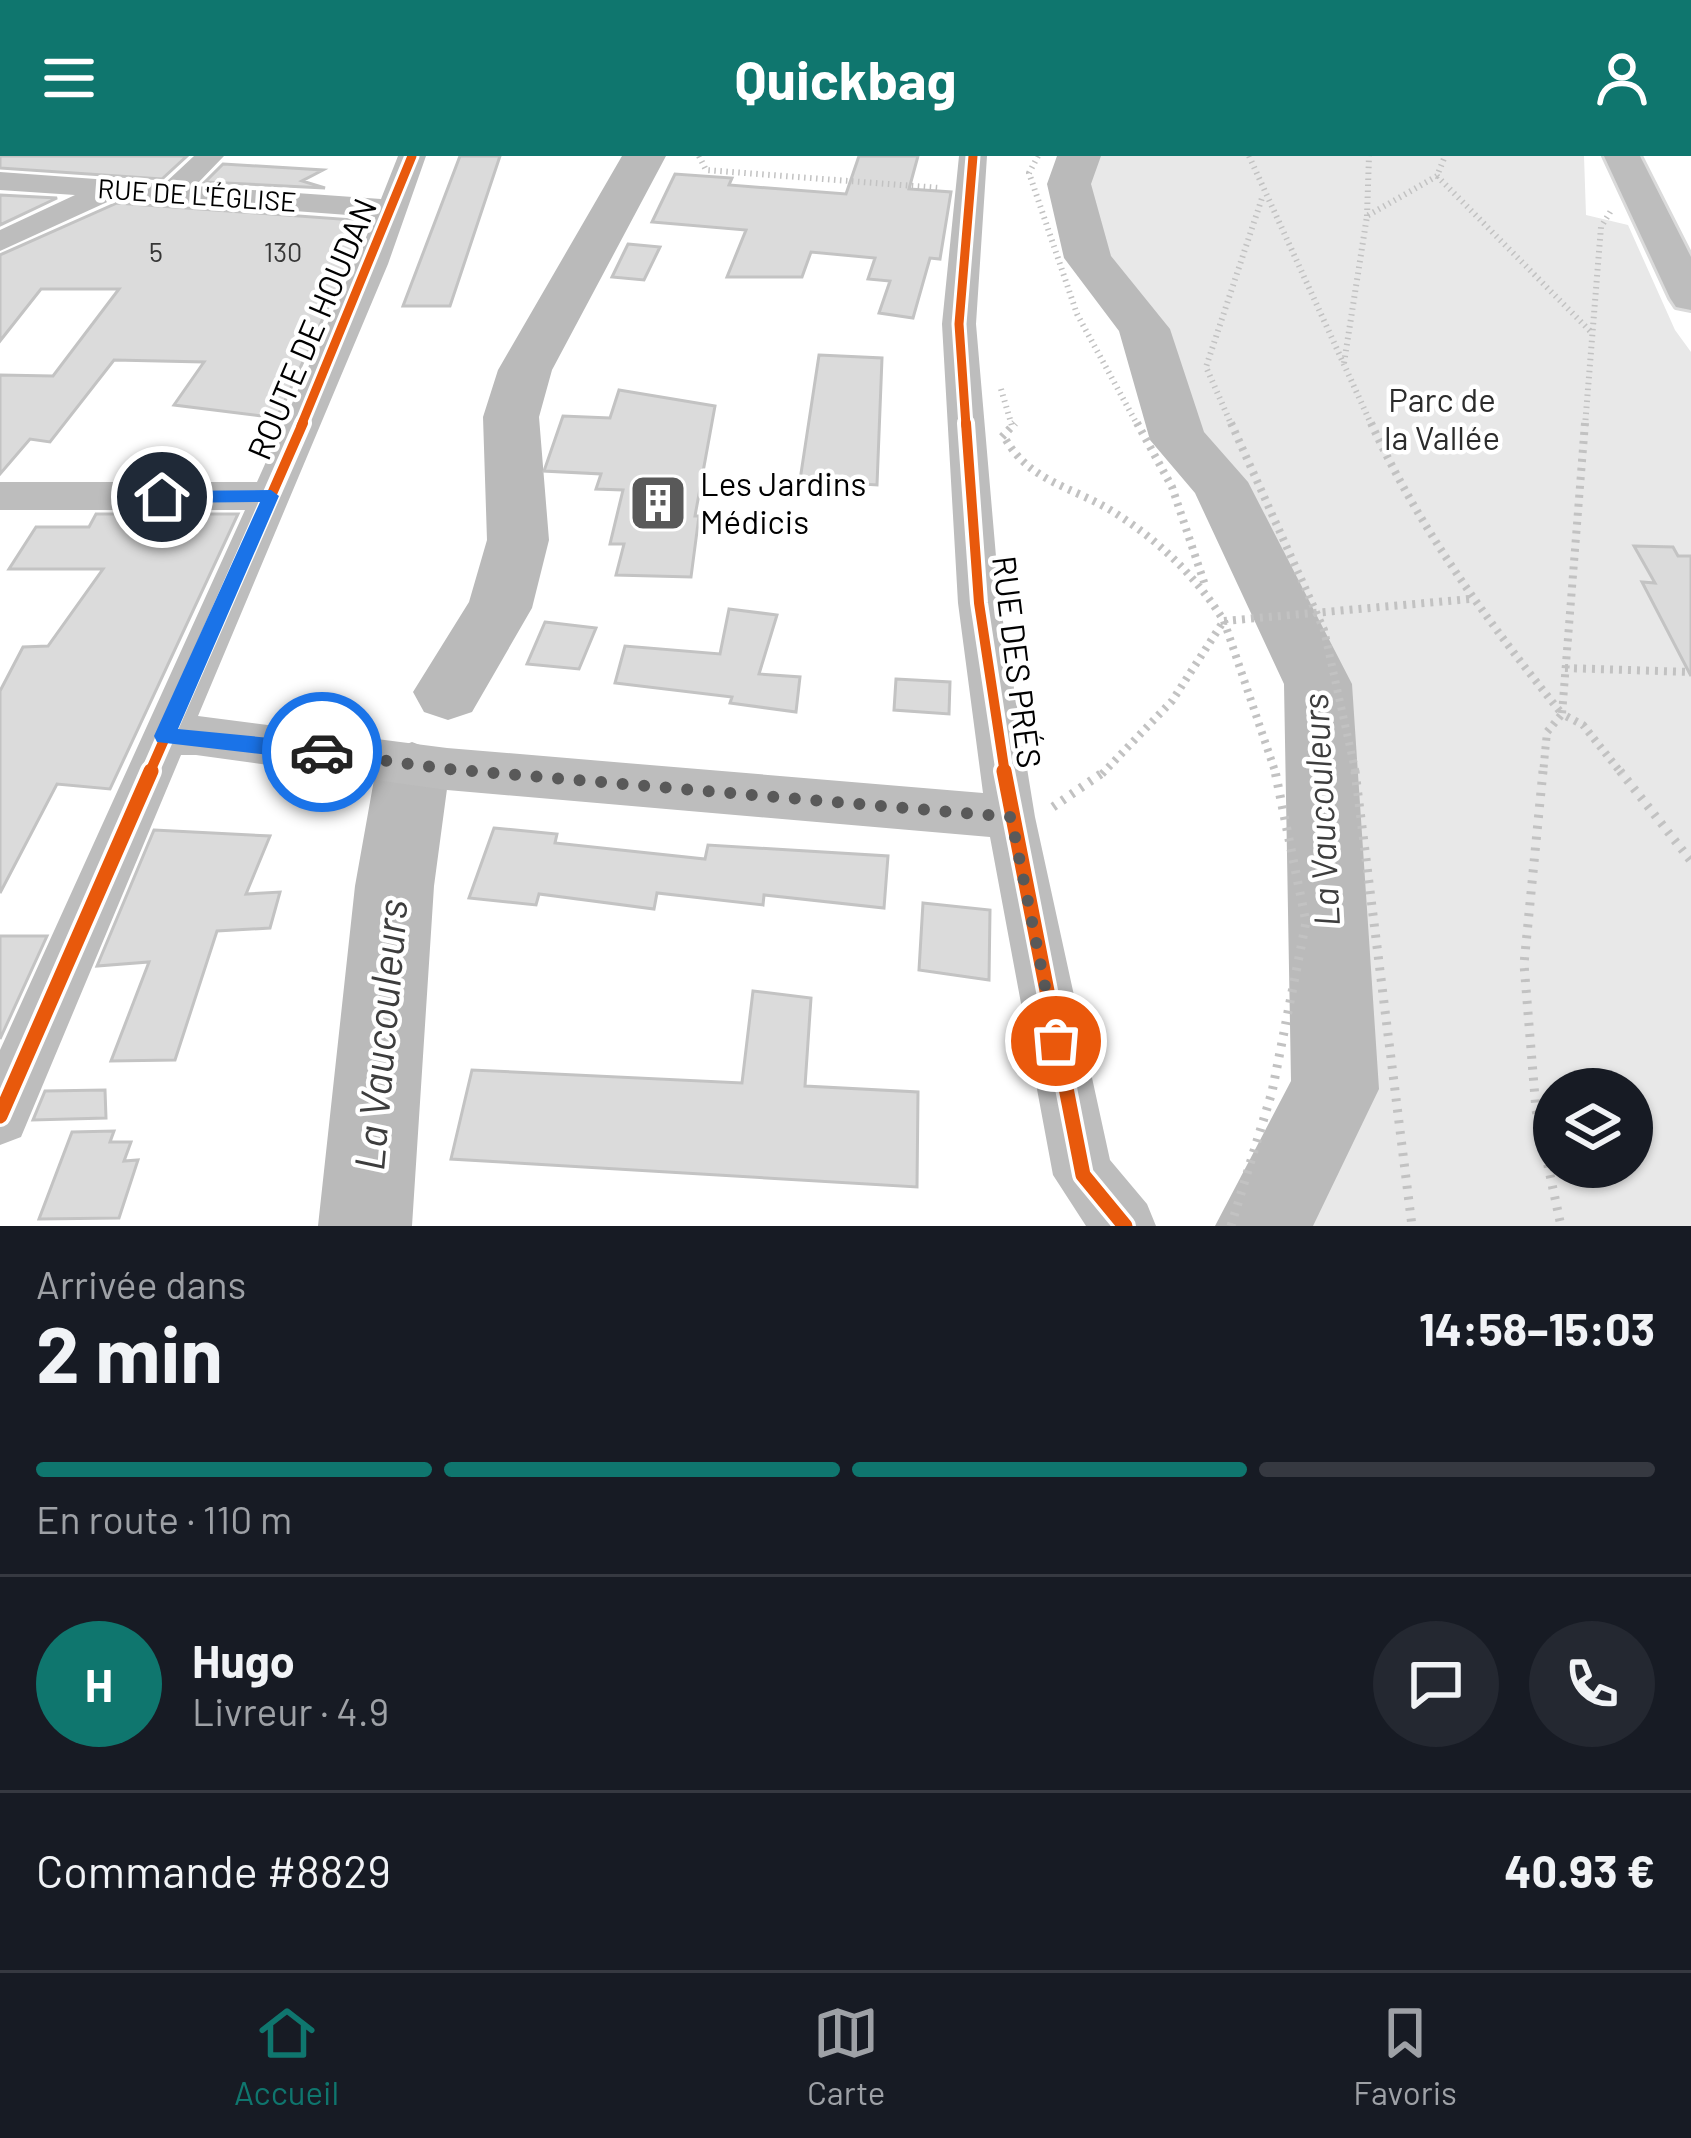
<!DOCTYPE html>
<html lang="fr">
<meta charset="utf-8">
<style>
:root{--surface:#171b24;--page:#242831;--text:#f1f3f6;--muted:#9ea1a6;--line:#363941;--accent:#0f766e}
body{margin:0;font-family:Barlow,sans-serif;background:var(--page);color:var(--text);height:100vh;display:flex;flex-direction:column;font-size:45px;white-space:nowrap}
*{box-sizing:border-box;margin:0}
p{font-size:39px;color:var(--muted)}
.icon{flex:none;width:66px;height:66px;fill:none;stroke:currentColor;stroke-width:2;stroke-linecap:round;stroke-linejoin:round}
.map{position:relative;height:1070px;overflow:hidden}
.drawer{display:flex;flex-direction:column;background:var(--surface);flex:1}
.drawer>*{flex:none}
.controls{position:absolute;left:1533px;top:912px;display:grid;gap:24px}
.controls a{display:grid;place-items:center;width:120px;height:120px;border-radius:50%;background:var(--surface);box-shadow:0 3px 9px #0004;font-size:60px}
.pin{position:absolute;display:grid;place-items:center;width:102px;height:102px;color:#fff;margin:-51px;border:6px solid #fff;border-radius:50%;box-shadow:0 3px 12px #0007}
.courier{position:absolute;display:grid;place-items:center;width:120px;height:120px;margin:-60px;border:9px solid #1a73e8;border-radius:50%;background:#fff;color:#222;box-shadow:0 3px 15px #0007}
.summary em{font-style:normal;font-weight:700}
.summary div{display:flex;flex-direction:column-reverse}
.summary{display:flex;align-items:center;justify-content:space-between;height:204px;padding:0 36px}
h1{font-size:78px;font-weight:700;line-height:90px}
.bar{display:grid;grid-template-columns:repeat(4,1fr);gap:18px 12px;align-content:center;height:144px;padding:0 36px}
.bar i{height:15px;border-radius:9px;background:var(--line)}
.bar .active{background:var(--accent)}
.bar p{grid-column:span 4}
.line{display:flex;align-items:center;gap:30px;padding:0 36px;border-top:3px solid var(--line)}
.line div{flex:1}
.round{display:grid;place-items:center;flex:none;width:126px;height:126px;border-radius:63px;background:var(--page)}
header{display:flex;justify-content:space-between;align-items:center;height:156px;padding:0 36px;background:var(--accent);color:#fff;font-size:54px;font-weight:700}
.dock{display:flex;justify-content:space-around;align-items:center;height:168px;border-top:3px solid var(--line);background:var(--surface);font-size:33px;color:var(--muted)}
.dock a{display:grid;justify-items:center;gap:6px}
.dock .active{color:var(--accent)}
.map>svg:first-child{display:block}
.green{fill:#e8e8e8;fill-rule:evenodd}
.lines{fill:none;stroke-linecap:round;stroke-linejoin:round}
.river{fill:#bababa;fill-rule:evenodd}
.building{fill:#dbdbdb;stroke:#c3c3c3;stroke-width:3}
.major-casing{stroke:#dbdbdb;stroke-width:6}
.path-far2{stroke:#c2c2c2;stroke-width:6;stroke-dasharray:1.5 4.5;stroke-linecap:butt}
.path-far1{stroke:#c2c2c2;stroke-width:8;stroke-dasharray:3 6;stroke-linecap:butt}
.path{stroke:#c2c2c2;stroke-width:9;stroke-dasharray:3 8;stroke-linecap:butt}
.minor{fill:#bdbdbd;fill-rule:evenodd}
.major{fill:#bdbdbd;fill-rule:evenodd}
.cycleway-far2-casing{stroke:#fff;stroke-width:15}
.cycleway-far1-casing{stroke:#fff;stroke-width:18}
.cycleway-casing{stroke:#fff;stroke-width:22}
.cycleway-far2{stroke:#e8590c;stroke-width:9}
.cycleway-far1{stroke:#e8590c;stroke-width:10}
.cycleway{stroke:#e8590c;stroke-width:15}
.route{fill:#1a73e8}
.done{stroke:#595959;stroke-width:12;stroke-dasharray:0 21.6}
.labels{text-anchor:middle;stroke-width:9;stroke-linejoin:round;paint-order:stroke}
.far-street-label{font-size:27px;fill:#000;stroke:#fff}
.number-label{font-size:27px;fill:#373737}
.street-label{font-size:33px;fill:#000;stroke:#fff}
.park-label{font-size:33px;fill:#2c2c2c;stroke:#fff}
.poi-label{font-size:33px;fill:#000;stroke:#fff;text-anchor:start}
.water-label{font-size:36px;font-style:italic;fill:#3d3d3d;stroke:#fff}
.near-water-label{font-size:42px;font-style:italic;fill:#3d3d3d;stroke:#fff}
</style>
<header><svg class="icon" aria-label="menu" viewBox="0 0 24 24"><path d="M4 6h16M4 12h16M4 18h16"/></svg>Quickbag<svg class="icon" aria-label="person" viewBox="0 0 24 24"><circle cx="12" cy="8" r="4"/><path d="M4 21q1-7 8-7t8 7"/></svg></header>
<div class="map">
<svg width="1691" height="1070" viewBox="0 0 1691 1070">
<rect width="100%" height="100%" fill="#fff"/>
<path class="green" d="M 1083,0 L 1584,0 L 1586,59 L 1628,69 L 1675,174 L 1691,196 L 1691,1070 L 1294,1070 L 1360,918 L 1326,597 L 1147,227 L 1067,45 ZM 1554,933 L 1632,933 L 1632,1011 L 1554,1011 Z"/>
<g class="lines">
<path class="river" d="M 622,0 L 666,0 L 552,214 L 539,261 L 549,384 L 532,452 L 472,556 L 448,564 L 424,556 L 413,536 L 469,446 L 487,384 L 483,261 L 498,214 Z
M 1057,0 L 1101,0 L 1091,28 L 1111,100 L 1170,173 L 1204,276 L 1248,326 L 1352,528 L 1379,933 L 1313,1070 L 1215,1070 L 1291,925 L 1284,528 L 1195,337 L 1150,284 L 1119,175 L 1064,102 L 1047,28 Z
M 412,586 L 438,596 L 449,618 L 434,730 L 412,1070 L 318,1070 L 355,730 L 375,618 L 386,596 Z"/>
</g>
<path class="building" d="M 0,0 L 187,0 L 162,23 L 0,12 Z
M 460,0 L 500,0 L 450,150 L 403,150 Z
M 859,0 L 918,0 L 909,33 L 951,36 L 940,103 L 930,102 L 913,162 L 879,157 L 890,125 L 868,123 L 875,102 L 811,96 L 802,121 L 727,121 L 746,74 L 652,66 L 675,18 L 732,22 L 729,29 L 846,38 Z
M 223,8 L 323,14 L 302,25 L 325,32 L 205,26 Z
M 0,39 L 57,42 L 0,69 Z
M 117,47 L 368,65 L 277,262 L 174,249 L 204,206 L 114,204 L 50,286 L 30,283 L 0,318 L 0,219 L 53,220 L 119,133 L 41,133 L 0,185 L 0,99 Z
M 628,88 L 660,91 L 644,124 L 612,121 Z
M 819,199 L 882,202 L 877,329 L 800,324 Z
M 619,234 L 715,250 L 695,360 L 699,360 L 691,421 L 616,419 L 624,388 L 610,388 L 623,334 L 596,333 L 601,318 L 544,315 L 563,260 L 610,262 Z
M 96,358 L 238,358 L 110,633 L 57,628 L 0,737 L 0,535 L 23,491 L 48,490 L 103,413 L 9,413 L 36,371 L 89,371 Z
M 1634,390 L 1673,391 L 1678,400 L 1691,400 L 1691,520 L 1642,426 L 1655,427 Z
M 729,453 L 777,459 L 759,518 L 800,521 L 796,556 L 730,547 L 732,541 L 615,527 L 625,490 L 720,498 Z
M 545,466 L 596,472 L 579,513 L 527,508 Z
M 896,523 L 950,526 L 949,558 L 894,554 Z
M 494,672 L 557,678 L 555,687 L 705,703 L 708,689 L 888,700 L 884,752 L 764,739 L 763,749 L 657,737 L 654,753 L 539,738 L 536,749 L 469,742 Z
M 154,674 L 270,680 L 246,738 L 280,736 L 270,772 L 217,775 L 175,904 L 111,905 L 149,806 L 97,810 Z
M 923,747 L 990,754 L 989,824 L 919,814 Z
M 0,780 L 47,780 L 0,883 Z
M 753,835 L 811,842 L 805,930 L 918,936 L 917,1031 L 451,1003 L 472,914 L 742,927 Z
M 105,934 L 106,962 L 33,964 L 45,935 Z
M 114,975 L 110,986 L 131,986 L 124,1005 L 138,1004 L 119,1062 L 39,1063 L 72,976 Z"/>
<g class="lines">
<g class="major-casing">
<path id="major" d="M 1604,0 L 1640,0 L 1691,101 L 1691,154 L 1676,151 L 1670,142 Z"/>
</g>
<path class="path-far2" d="M 699,0 L 706,14 L 940,32
M 1038,0 L 1029,17 L 1077,158 L 1138,270
M 1249,0 L 1372,270
M 1437,20 L 1592,177
M 1367,60 L 1369,0
M 1344,207 L 1367,60 L 1437,20 L 1445,0
M 1001,233 L 1012,270
M 1232,270 L 1206,211 L 1263,39
M 1585,270 L 1601,71 L 1612,53"/>
<path class="path-far1" d="M 1137,267 L 1172,331 L 1206,432
M 1231,267 L 1324,474 L 1356,618
M 1371,267 C 1420,374 1488,466 1562,558 L 1547,576 L 1543,618
M 1585,267 L 1562,558 L 1583,569 L 1622,618
M 1002,281 L 1015,267
M 1006,284 C 1031,326 1073,331 1112,355 C 1157,383 1196,420 1224,465 L 1470,443
M 1224,465 L 1276,618
M 1565,512 L 1691,516
M 1102,618 L 1172,545 L 1223,466"/>
<path class="path" d="M 1355,615 L 1412,1070
M 1543,615 L 1524,808 L 1536,954 L 1561,1070
M 1620,615 L 1691,705
M 1053,651 L 1105,615
M 1231,1070 L 1272,936 L 1306,766 L 1275,615"/>
<path class="minor" d="M 194,0 L 224,0 L 195,30 L 381,43 L 398,0 L 426,0 L 388,108 L 198,560 L 447,592 L 983,637 L 958,447 L 942,168 L 959,0 L 987,0 L 976,168 L 1000,447 L 1035,661 L 1110,1004 L 1147,1048 L 1156,1070 L 1086,1070 L 1053,1019 L 990,681 L 447,634 L 196,599 L 181,599 L 21,981 L 0,989 L 0,894 L 245,354 L 0,354 L 0,326 L 257,326 L 375,61 L 116,42 L 0,95 L 0,74 L 75,39 L 0,34 L 0,16 L 164,28 Z"/>
<use href="#major" class="major"/>
<g class="cycleway-far2-casing">
<path id="cycleway-far2" d="M 301,270 L 412,0
M 966,270 L 959,168 L 973,0"/>
</g>
<g class="cycleway-far1-casing">
<path id="cycleway-far1" d="M 966,267 L 979,447 L 1005,618
M 149,618 L 303,267"/>
</g>
<g class="cycleway-casing">
<path id="cycleway" d="M 1004,615 L 1083,1019 L 1125,1070
M 0,960 L 151,615"/>
</g>
<use href="#cycleway-far2" class="cycleway-far2"/>
<use href="#cycleway-far1" class="cycleway-far1"/>
<use href="#cycleway" class="cycleway"/>
</g>
<path class="route" d="M 271,334 L 279,340 L 178,573 L 322,587 L 332,596 L 322,605 L 157,586 L 154,580 L 260,346 L 162,347 L 154,341 L 162,335 Z"/>
<g class="lines">
<path class="done" d="M 322,596 L 447,613 L 1011,661 L 1056,885"/>
</g>
<defs>
<g id="building-square" transform="scale(3)"><rect x="-9" y="-9" width="18" height="18" rx="4" fill="#595959" stroke="#fff"/><path d="M-4-6H4V6H1V3H-1V6H-4ZM-2.5-4.3h1.7v1.8h-1.7ZM.8-4.3h1.7v1.8H.8ZM-2.5-1h1.7V.8h-1.7ZM.8-1h1.7V.8H.8Z" fill="#fff"/></g>
</defs>
<g fill-rule="evenodd">
<use href="#building-square" x="658" y="347"/>
</g>
<g class="labels">
<g class="far-street-label">
<text transform="translate(197 40) rotate(4)" y="9">RUE DE L'ÉGLISE</text>
</g>
<g class="number-label">
<text x="156" y="106">5</text>
<text x="283" y="106">130</text>
</g>
<g class="street-label">
<text transform="translate(312 173) rotate(-67)" y="12">ROUTE DE HOUDAN</text>
<text transform="translate(1017 506) rotate(83)" y="12">RUE DES PRÉS</text>
</g>
<g class="park-label">
<text x="1442" y="256">Parc de<tspan x="1442" dy="38">la Vallée</tspan></text>
</g>
<g class="poi-label">
<text x="700" y="340">Les Jardins<tspan x="700" dy="38">Médicis</tspan></text>
</g>
<g class="water-label">
<text transform="translate(1321 654) rotate(-93)" y="13">La Vaucouleurs</text>
</g>
<g class="near-water-label">
<text transform="translate(381 879) rotate(-85)" y="15">La Vaucouleurs</text>
</g>
</g>
</svg>
<div class="controls">
<a><svg class="icon" aria-label="layers" viewBox="0 0 24 24"><path d="M12 4l9 5-9 5-9-5zM3 14l9 5 9-5"/></svg></a>
</div>
<div class="pin" style="left:1056px;top:885px;background:#ea580c"><svg class="icon" aria-label="bag" viewBox="0 0 24 24"><path d="M5 8h14l-1 12H6zM9 8a3 3 0 0 1 6 0"/></svg></div>
<div class="pin" style="left:162px;top:341px;background:#1f2937"><svg class="icon" aria-label="home" viewBox="0 0 24 24"><path d="M3 11l9-7 9 7M6 9v11h12V9"/></svg></div>
<div class="courier" style="left:322px;top:596px"><svg class="icon" aria-label="car" viewBox="0 0 24 24"><path d="M5 17H2v-5l4-1 3-4h7l3 4 3 1v5h-3M9 17h6M6 11h13"/><circle cx="7" cy="17" r="2"/><circle cx="17" cy="17" r="2"/></svg></div>
</div>
<section class="drawer">
<div class="summary"><div><h1>2 min</h1><p>Arrivée dans</p></div><em>14:58–15:03</em></div>
<div class="bar"><i class="active"></i><i class="active"></i><i class="active"></i><i></i><p>En route · 110 m</p></div>
<div class="line" style="height:216px"><b class="round" style="background:var(--accent);color:#fff">H</b><div><b>Hugo</b><p>Livreur · 4.9</p></div><a class="round"><svg class="icon" aria-label="chat" viewBox="0 0 24 24"><path d="M4 5h16v11H9l-5 4z"/></svg></a><a class="round"><svg class="icon" aria-label="phone" viewBox="0 0 24 24"><path d="M5 4h4l2 5-3 2q2 4 5 5l2-3 5 2v4C11 20 4 13 5 4z"/></svg></a></div>
<div class="line" style="height:156px"><div>Commande #8829</div><b>40.93 €</b></div>
</section>
<nav class="dock">
<a class="active"><svg class="icon" aria-label="home" viewBox="0 0 24 24"><path d="M3 11l9-7 9 7M6 9v11h12V9"/></svg>Accueil</a>
<a><svg class="icon" aria-label="map" viewBox="0 0 24 24"><path d="M3 6l6-2 6 2 6-2v14l-6 2-6-2-6 2zM9 4v14M15 6v14"/></svg>Carte</a>
<a><svg class="icon" aria-label="saved" viewBox="0 0 24 24"><path d="M7 4h10v16l-5-4-5 4z"/></svg>Favoris</a>
</nav>
